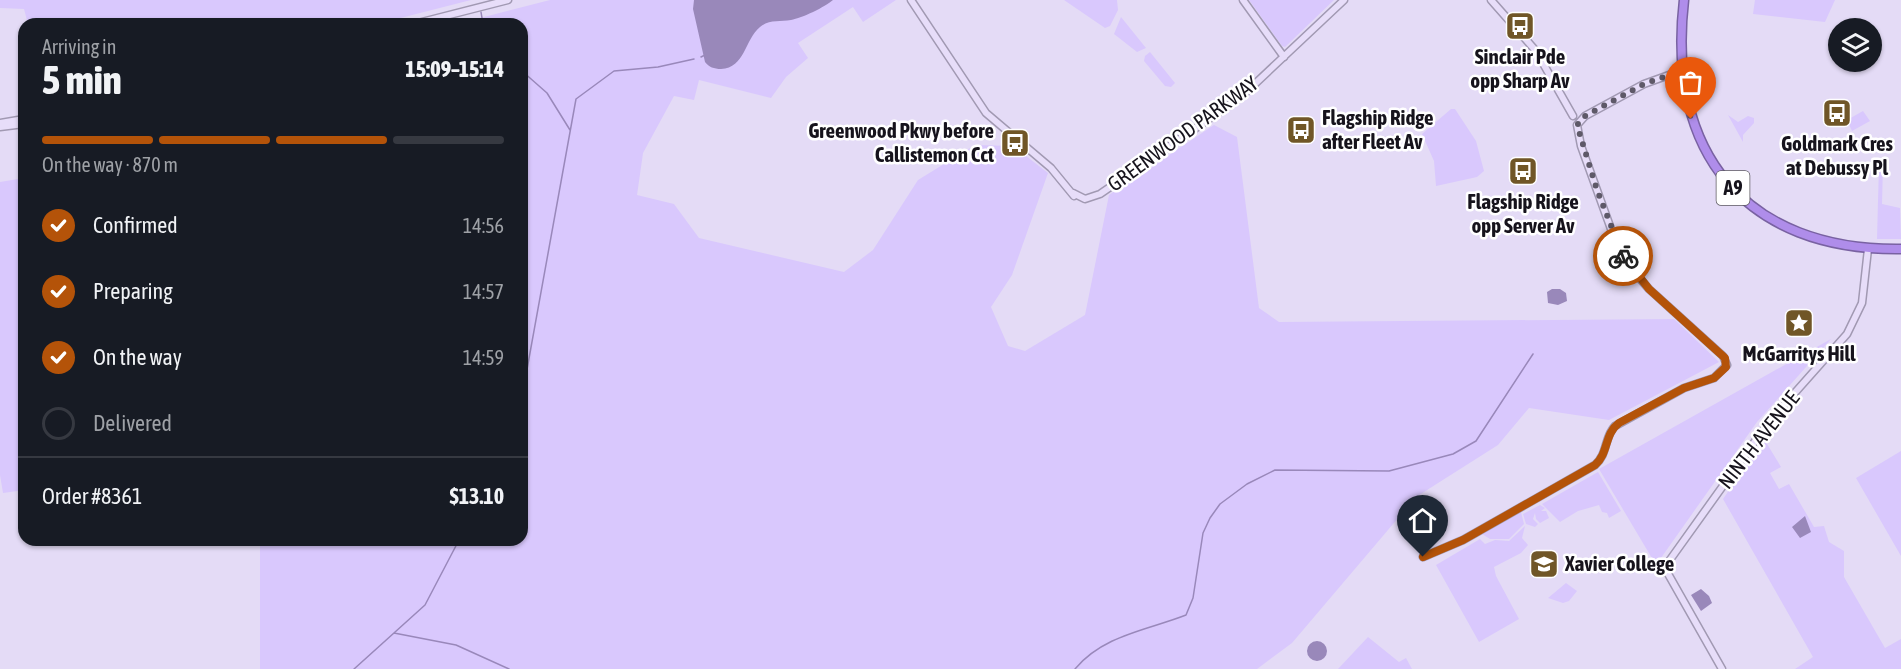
<!DOCTYPE html>
<meta charset="utf-8">
<style>
:root{--surface:#171b24;--page:#242831;--text:#f1f3f6;--muted:#9ea1a6;--line:#363941;--accent:#b45309}
body{margin:0;font-family:"Asap Condensed",sans-serif;background:var(--page);color:var(--text);height:100vh;display:flex;flex-direction:column;font-size:22px;white-space:nowrap}
*{box-sizing:border-box;margin:0}
p{font-size:20px;color:var(--muted)}
.icon{flex:none;width:33px;height:33px;fill:none;stroke:currentColor;stroke-width:2;stroke-linecap:round;stroke-linejoin:round}
.map{position:relative;flex:1;overflow:hidden}
.drawer{position:absolute;left:18px;top:18px;width:510px;height:528px;display:flex;flex-direction:column;background:var(--surface);border-radius:18px;box-shadow:0 2px 4px #0004}
.drawer>*{flex:none}
.controls{position:absolute;left:1828px;top:18px;display:grid;gap:12px}
.controls a{display:grid;place-items:center;width:54px;height:54px;border-radius:50%;background:var(--surface);box-shadow:0 2px 4px #0004;font-size:30px}
.pin{position:absolute;display:grid;place-items:center;width:51px;height:51px;color:#fff;margin:-62px -26px;border-radius:50% 50% 50% 0;rotate:-45deg;box-shadow:0 0 6px #0007}
.pin .icon{rotate:45deg}
.courier{position:absolute;display:grid;place-items:center;width:60px;height:60px;margin:-30px;border:4px solid #b45309;border-radius:50%;background:#fff;color:#222;box-shadow:0 2px 8px #0007}
.summary em{font-style:normal;font-weight:800}
.summary div{display:flex;flex-direction:column-reverse}
.summary{display:flex;align-items:center;justify-content:space-between;height:102px;padding:0 24px}
h1{font-size:39px;font-weight:800;line-height:45px}
.bar{display:grid;grid-template-columns:repeat(4,1fr);gap:9px 6px;align-content:center;height:72px;padding:0 24px}
.bar i{height:8px;border-radius:4px;background:var(--line)}
.bar .selected{background:var(--accent)}
.bar p{grid-column:span 4}
.line{display:flex;align-items:center;gap:15px;padding:0 24px;border-top:2px solid var(--line)}
.line div{flex:1}
ol{padding:0 24px;list-style:none}
li{display:flex;align-items:center;gap:18px;height:66px}
li p{margin-inline-start:auto}
li .icon{padding:6px;border-radius:50%;background:var(--accent);color:#fff;stroke-width:4}
li:last-child{color:var(--muted)}
li i{width:33px;height:33px;border:3px solid var(--line);border-radius:50%}
.map>svg:first-child{display:block}
.green{fill:#d9c8fd}
.water{fill:#9988ba}
.lines{fill:none;stroke-linecap:round;stroke-linejoin:round}
.stream{stroke:#9988ba;stroke-width:1.5}
.secondary-casing{stroke:#a199b2;stroke-width:9}
.highway-casing{stroke:#7962a2;stroke-width:11}
.secondary{stroke:#e7ddf9;stroke-width:6}
.highway{stroke:#af8dea;stroke-width:8}
.done{stroke:#5e5968;stroke-width:6;stroke-dasharray:0 10.8}
.route{stroke:#b45309;stroke-width:8}
.labels{text-anchor:middle;stroke-width:5;stroke-linejoin:round;paint-order:stroke}
.shield{fill:#fff;stroke:#5c5a60;stroke-width:1.5}
.shield-label{font-size:20px;font-weight:bold;fill:#16131c}
.poi-label{font-size:21px;font-weight:bold;fill:#16131c;stroke:#fff}
.street-label{font-size:21px;fill:#16131c;stroke:#fff}
</style>
<div class="map">
<svg width="1901" height="669" viewBox="0 0 1901 669">
<rect width="100%" height="100%" fill="#e4dbf6"/>
<path class="green" d="M 0,0 L 471,0 L 377,24 L 28,24 L 24,9 L 0,8 Z
M 550,0 L 896,0 L 863,22 L 853,7 L 798,43 L 808,58 L 786,77 L 771,98 L 699,80 L 694,100 L 674,96 L 643,153 L 637,195 L 674,204 L 699,238 L 844,272 L 873,250 L 918,180 L 975,145 L 1013,146 L 1048,173 L 1012,275 L 991,307 L 1008,346 L 1025,351 L 1085,315 L 1109,195 L 1214,125 L 1237,137 L 1259,308 L 1279,322 L 1674,319 L 1719,362 L 1609,420 L 1529,408 L 1498,445 L 1416,497 L 1292,643 L 1257,669 L 260,669 L 260,540 L 522,540 L 522,24 L 457,24 Z
M 1064,0 L 1117,0 L 1118,10 L 1110,26 L 1105,28 Z
M 1249,0 L 1334,0 L 1285,47 L 1282,46 Z
M 1755,0 L 1835,0 L 1825,22 L 1753,14 Z
M 1121,17 L 1146,48 L 1137,52 L 1114,34 Z
M 1150,52 L 1175,83 L 1171,87 L 1165,86 L 1144,61 L 1145,56 Z
M 1451,109 L 1455,109 L 1476,141 L 1484,171 L 1477,177 L 1436,186 L 1434,161 L 1422,134 Z
M 1863,111 L 1870,121 L 1852,131 L 1847,120 Z
M 1728,115 L 1738,122 L 1748,116 L 1754,118 L 1754,123 L 1743,135 L 1743,142 Z
M 1879,164 L 1883,165 L 1882,204 L 1900,208 L 1901,239 L 1877,239 Z
M 24,178 L 24,490 L 3,493 L 0,475 L 0,182 Z
M 1831,339 L 1757,422 L 1656,565 L 1599,469 Z
M 1764,439 L 1781,467 L 1770,473 L 1779,489 L 1789,484 L 1814,527 L 1824,526 L 1829,542 L 1844,551 L 1844,577 L 1885,648 L 1901,639 L 1901,669 L 1795,669 L 1813,657 L 1723,499 Z
M 1901,451 L 1901,556 L 1856,478 Z
M 1598,472 L 1621,511 L 1609,518 L 1607,513 L 1602,512 L 1599,505 L 1578,511 L 1560,522 L 1542,504 Z
M 1540,505 L 1545,508 L 1541,511 L 1546,511 L 1549,518 L 1540,523 L 1536,519 L 1535,513 L 1533,519 L 1538,524 L 1535,527 L 1526,524 L 1523,514 Z
M 1521,512 L 1524,524 L 1509,539 L 1490,539 L 1482,534 Z
M 1525,526 L 1522,538 L 1528,545 L 1521,553 L 1494,567 L 1496,576 L 1519,619 L 1479,642 L 1436,565 L 1480,539 L 1485,544 L 1495,540 L 1509,541 Z
M 1566,583 L 1577,591 L 1569,601 L 1563,603 L 1548,598 Z
M 1368,637 L 1399,662 L 1406,658 L 1412,669 L 1338,669 Z"/>
<path class="water" d="M 694,0 L 833,0 C 825,7 802,18 791,20 C 780,22 770,19 760,27 C 745,39 745,68 721,69 C 714,69 709,67 705,62 L 693,9 Z
M 1552,289 L 1560,289 L 1566,293 L 1567,301 L 1558,305 L 1548,303 L 1547,292 Z
M 1805,516 L 1811,532 L 1800,538 L 1792,527 Z
M 1701,589 L 1709,596 L 1712,603 L 1701,611 L 1691,595 Z
M1307 651a10 10 0 1 1 20 0a10 10 0 1 1-20 0Z"/>
<g class="lines">
<path class="stream" d="M 481,12 L 483,24
M 701,57 L 705,55
M 522,71 L 547,93 L 570,130
M 522,397 L 576,99 L 614,71 L 658,67 L 694,59
M 394,633 L 456,645 L 509,669
M 354,669 L 425,605 L 459,540
M 1075,669 C 1103,635 1148,630 1186,615 L 1193,598 L 1203,533 L 1210,518 L 1220,504 L 1247,484 L 1275,470 L 1389,471 L 1453,454 L 1476,441 L 1533,354"/>
<g class="secondary-casing">
<path id="secondary" d="M 911,0 L 986,113 L 1051,168 L 1074,196
M 1243,0 L 1284,57
M 1491,0 L 1536,51 L 1573,116
M 414,24 L 508,0
M 0,123 L 24,119
M 1577,125 L 1585,116 L 1644,84 L 1680,71
M 0,127 L 24,124
M 1073,193 L 1085,199 L 1100,194 L 1241,97 L 1344,0
M 1423,557 L 1463,540 L 1595,465 C 1608,454 1604,437 1615,426 L 1684,388 L 1714,378 L 1727,365 L 1723,356 L 1649,289 L 1628,265 L 1611,229 L 1581,146 L 1577,125
M 1667,564 L 1768,423 L 1847,334 L 1862,303 L 1868,249
M 1667,572 L 1722,669
M 1667,572 L 1662,572 L 1661,568 L 1663,564 L 1667,564"/>
</g>
<g class="highway-casing">
<path id="highway" d="M 1684,0 C 1666,152 1745,251 1901,249"/>
</g>
<use href="#secondary" class="secondary"/>
<use href="#highway" class="highway"/>
</g>
<g class="lines">
<path class="done" d="M 1623,256 L 1597,190 L 1577,125 L 1585,116 L 1644,84 L 1680,71 L 1691,119"/>
<path class="route" d="M 1423,557 L 1463,540 L 1595,465 C 1609,453 1604,434 1619,423 L 1684,388 L 1714,378 L 1726,367 L 1725,358 L 1649,289 L 1623,256"/>
</g>
<defs>
<g id="bus-square" transform="scale(1.5)"><rect x="-9" y="-9" width="18" height="18" rx="4" fill="#705627" stroke="#fff"/><path d="M-5-6H5V4H4V6H2V4H-2V6H-4V4H-5ZM-3.5-4V0h7V-4ZM-3.5 1.2v1.5H-2V1.2ZM2 1.2v1.5H3.5V1.2Z" fill="#fff"/></g>
<g id="sight-square" transform="scale(1.5)"><rect x="-9" y="-9" width="18" height="18" rx="4" fill="#705627" stroke="#fff"/><path d="M0-6L1.8-2.2L6-1.7L2.9 1.2L3.7 5.4L0 3.3L-3.7 5.4L-2.9 1.2L-6-1.7L-1.8-2.2Z" fill="#fff"/></g>
<g id="school-square" transform="scale(1.5)"><rect x="-9" y="-9" width="18" height="18" rx="4" fill="#705627" stroke="#fff"/><path d="M0-5L7-2L0 1L-7-2ZM-4 1L0 2.5L4 1V4Q0 6-4 4Z" fill="#fff"/></g>
</defs>
<g fill-rule="evenodd">
<use href="#bus-square" x="1520" y="26"/>
<use href="#bus-square" x="1837" y="113"/>
<use href="#bus-square" x="1301" y="130"/>
<use href="#bus-square" x="1015" y="143"/>
<use href="#bus-square" x="1523" y="171"/>
<use href="#sight-square" x="1799" y="323"/>
<use href="#school-square" x="1544" y="564"/>
</g>
<g class="labels">
<rect class="shield" x="1716.5" y="171" width="33" height="34" rx="4.5"/>
<g class="shield-label">
<text x="1733" y="195">A9</text>
</g>
<g class="poi-label">
<text x="1520" y="64">Sinclair Pde<tspan x="1520" dy="24">opp Sharp Av</tspan></text>
<text x="1322" y="125" text-anchor="start">Flagship Ridge<tspan x="1322" dy="24">after Fleet Av</tspan></text>
<text x="994" y="138" text-anchor="end">Greenwood Pkwy before<tspan x="994" dy="24">Callistemon Cct</tspan></text>
<text x="1837" y="151">Goldmark Cres<tspan x="1837" dy="24">at Debussy Pl</tspan></text>
<text x="1523" y="209">Flagship Ridge<tspan x="1523" dy="24">opp Server Av</tspan></text>
<text x="1799" y="361">McGarritys Hill</text>
<text x="1565" y="571" text-anchor="start">Xavier College</text>
</g>
<g class="street-label">
<text transform="translate(1183 134) rotate(-36)" y="7">GREENWOOD PARKWAY</text>
<text transform="translate(1759 440) rotate(-52)" y="7">NINTH AVENUE</text>
</g>
</g>
</svg>
<div class="controls">
<a><svg class="icon" aria-label="layers" viewBox="0 0 24 24"><path d="M12 4l9 5-9 5-9-5zM3 14l9 5 9-5"/></svg></a>
</div>
<div class="pin" style="left:1691px;top:119px;background:#ea580c"><svg class="icon" aria-label="bag" viewBox="0 0 24 24"><path d="M5 8h14l-1 12H6zM9 8a3 3 0 0 1 6 0"/></svg></div>
<div class="pin" style="left:1423px;top:557px;background:#1f2937"><svg class="icon" aria-label="home" viewBox="0 0 24 24"><path d="M3 11l9-7 9 7M6 9v11h12V9"/></svg></div>
<div class="courier" style="left:1623px;top:256px"><svg class="icon" aria-label="bike" viewBox="0 0 24 24"><circle cx="6" cy="16" r="4"/><circle cx="18" cy="16" r="4"/><path d="M6 16l4-8h5l3 8M10 8l3 8H6M13 5h3"/></svg></div>
<section class="drawer">
<div class="summary"><div><h1>5 min</h1><p>Arriving in</p></div><em>15:09–15:14</em></div>
<div class="bar"><i class="selected"></i><i class="selected"></i><i class="selected"></i><i></i><p>On the way · 870 m</p></div>
<ol>
<li><svg class="icon" aria-label="check" viewBox="0 0 24 24"><path d="M5 12l5 5 9-10"/></svg>Confirmed<p>14:56</p></li>
<li><svg class="icon" aria-label="check" viewBox="0 0 24 24"><path d="M5 12l5 5 9-10"/></svg>Preparing<p>14:57</p></li>
<li><svg class="icon" aria-label="check" viewBox="0 0 24 24"><path d="M5 12l5 5 9-10"/></svg>On the way<p>14:59</p></li>
<li><i></i>Delivered</li>
</ol>
<div class="line" style="height:78px"><div>Order #8361</div><b>$13.10</b></div>
</section>
</div>
